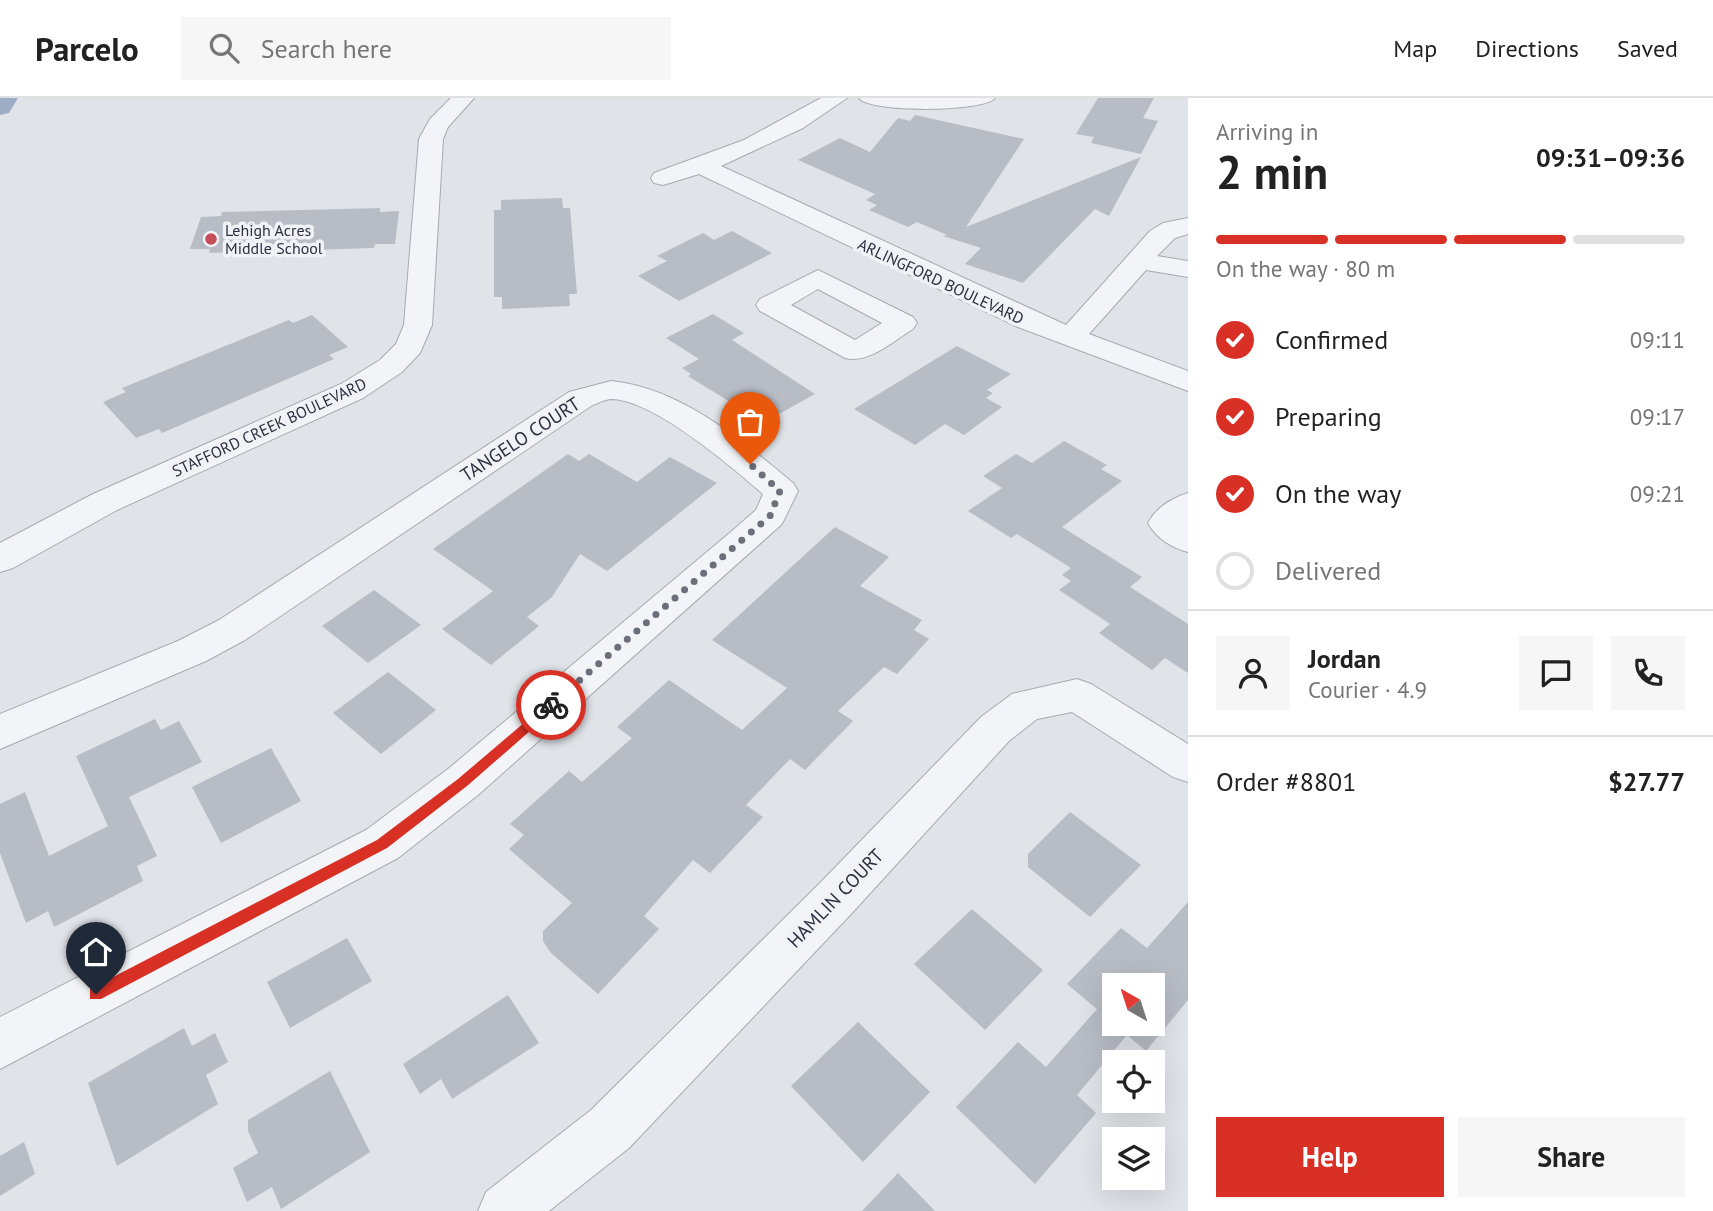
<!DOCTYPE html>
<meta charset="utf-8">
<style>
:root{--surface:#fff;--page:#f6f6f6;--text:#222;--muted:#767676;--line:#e0e0e0;--accent:#d93025}
body{margin:0;font-family:"PT Sans",sans-serif;background:var(--page);color:var(--text);height:100vh;display:flex;flex-direction:column;font-size:26px;white-space:nowrap}
*{box-sizing:border-box;margin:0}
p{font-size:23px;color:var(--muted)}
.icon{flex:none;width:38px;height:38px;fill:none;stroke:currentColor;stroke-width:2;stroke-linecap:round;stroke-linejoin:round}
.map{position:relative;flex:1;overflow:hidden}
.sheet{display:flex;flex-direction:column;background:var(--surface);width:525px}
.sheet>*{flex:none}
.needle{width:46px;rotate:321deg}
.tools{position:absolute;left:1102px;top:875px;display:grid;gap:14px}
.tools a{display:grid;place-items:center;width:63px;height:63px;border-radius:0px;background:var(--surface);box-shadow:0 7px 28px #0002;font-size:35px}
.pin{position:absolute;display:grid;place-items:center;width:60px;height:60px;color:#fff;margin:-72px -30px;border-radius:50% 50% 50% 0;rotate:-45deg;box-shadow:0 0 7px #0007}
.pin .icon{rotate:45deg}
.courier{position:absolute;display:grid;place-items:center;width:70px;height:70px;margin:-35px;border:5px solid #d93025;border-radius:50%;background:#fff;color:#222;box-shadow:0 2px 9px #0007}
.headline em{font-style:normal;font-weight:700}
.headline div{display:flex;flex-direction:column-reverse}
.headline{display:flex;align-items:center;justify-content:space-between;height:119px;padding:0 28px}
h1{font-size:46px;font-weight:700;line-height:52px}
.bar{display:grid;grid-template-columns:repeat(4,1fr);gap:10px 7px;align-content:center;height:84px;padding:0 28px}
.bar i{height:9px;border-radius:5px;background:var(--line)}
.bar .selected{background:var(--accent)}
.bar p{grid-column:span 4}
.line{display:flex;align-items:center;gap:18px;padding:0 28px;border-top:2px solid var(--line)}
.line div{flex:1}
.round{display:grid;place-items:center;flex:none;width:74px;height:74px;border-radius:0px;background:var(--page)}
ol{padding:0 28px;list-style:none}
li{display:flex;align-items:center;gap:21px;height:77px}
li p{margin-inline-start:auto}
li .icon{padding:7px;border-radius:50%;background:var(--accent);color:#fff;stroke-width:4}
li:last-child{color:var(--muted)}
li i{width:38px;height:38px;border:4px solid var(--line);border-radius:50%}
.primary-button{display:flex;gap:14px;margin-top:auto;padding:14px 28px}
.primary-button a{flex:1;height:80px;border-radius:0px;background:var(--accent);color:#fff;font-size:28px;font-weight:700;line-height:80px;text-align:center}
.primary-button a+a{background:var(--page);color:var(--text)}
header{display:flex;align-items:center;gap:42px;box-sizing:border-box;height:98px;padding:0 35px;background:var(--surface);border-bottom:2px solid var(--line)}
header strong{font-size:33px}
nav{display:flex;gap:38px;margin-inline-start:auto;font-size:24px}
.search{width:490px;height:63px;background:var(--page);display:flex;align-items:center;gap:18px;box-sizing:border-box;padding:0 24px;border-radius:0px;color:var(--muted);font-size:26px}
main{display:flex;flex:1;min-height:0}
.map>svg:first-child{display:block}
.lines{fill:none;stroke-linecap:round;stroke-linejoin:round}
.canal{fill:#9eaec6;fill-rule:evenodd}
.building{fill:#b8bcc5;fill-rule:evenodd}
.minor-casing{stroke:#a6aab2;stroke-width:2}
.minor{fill:#f3f4f7;fill-rule:evenodd}
.route{fill:#d93025}
.done{stroke:#6a6f7a;stroke-width:7;stroke-dasharray:0 12.6}
.poi-dot{fill:#c64d57;stroke:#f0f2f6;stroke-width:2.5}
.labels{text-anchor:middle;stroke-width:7;stroke-linejoin:round;paint-order:stroke}
.far-poi-label{font-size:16px;fill:#2a303f;stroke:#f0f2f6;text-anchor:start}
.far-street-label{font-size:16px;fill:#2a303f;stroke:#f0f2f6}
.street-label{font-size:19px;fill:#2a303f;stroke:#f0f2f6}
</style>
<header>
<strong>Parcelo</strong>
<div class="search"><svg class="icon" aria-label="search" viewBox="0 0 24 24"><circle cx="10" cy="10" r="6"/><path d="M15 15l6 6"/></svg>Search here</div>
<nav><a>Map</a><a>Directions</a><a>Saved</a></nav>
</header>
<main>
<div class="map">
<svg width="1188" height="1113" viewBox="0 0 1188 1113">
<rect width="100%" height="100%" fill="#e0e3e8"/>
<g class="lines">
<path class="canal" d="M 0,0 L 18,0 L 9,15 L 0,17 Z"/>
</g>
<path class="building" d="M 1098,0 L 1154,0 L 1143,20 L 1158,23 L 1141,56 L 1091,45 L 1094,39 L 1076,36 Z
M 915,17 L 1024,41 L 966,129 L 1141,59 L 1109,118 L 1095,111 L 1023,185 L 965,166 L 981,150 L 943,138 L 947,137 L 917,124 L 908,129 L 869,112 L 877,107 L 866,102 L 875,96 L 798,62 L 840,40 L 870,54 L 898,20 L 910,23 Z
M 562,100 L 563,110 L 570,110 L 577,196 L 569,196 L 570,208 L 502,211 L 502,199 L 494,199 L 494,112 L 501,112 L 501,102 Z
M 380,110 L 380,114 L 399,113 L 395,146 L 375,146 L 374,150 L 209,155 L 210,151 L 190,151 L 201,119 L 221,118 L 222,114 Z
M 732,133 L 772,155 L 679,203 L 638,178 L 667,163 L 657,158 L 703,135 L 714,142 Z
M 713,216 L 744,235 L 732,242 L 815,296 L 779,316 L 751,298 L 735,307 L 688,278 L 691,276 L 682,270 L 699,261 L 666,240 Z
M 312,217 L 348,249 L 329,257 L 334,261 L 162,335 L 159,331 L 136,340 L 103,304 L 126,294 L 122,290 L 289,222 L 293,225 Z
M 957,248 L 1011,276 L 987,292 L 993,295 L 986,300 L 1002,309 L 964,337 L 945,326 L 915,347 L 854,311 Z
M 1064,343 L 1107,367 L 1101,371 L 1122,383 L 1062,429 L 1142,479 L 1130,489 L 1188,526 L 1188,575 L 1165,560 L 1152,572 L 1099,535 L 1110,526 L 1059,492 L 1071,483 L 1062,477 L 1071,470 L 1017,436 L 1011,440 L 968,413 L 1002,390 L 983,378 L 1016,356 L 1032,365 Z
M 568,356 L 579,363 L 589,356 L 637,384 L 670,359 L 717,385 L 607,473 L 580,456 L 552,499 L 527,519 L 539,528 L 491,567 L 442,531 L 493,493 L 433,451 Z
M 835,429 L 889,459 L 860,488 L 922,522 L 914,532 L 929,541 L 897,576 L 884,569 L 838,613 L 853,623 L 805,672 L 790,661 L 746,707 L 763,719 L 710,775 L 693,762 L 644,818 L 659,831 L 598,896 L 551,855 L 543,843 L 543,833 L 572,805 L 509,751 L 524,737 L 510,726 L 569,673 L 582,684 L 632,640 L 617,629 L 669,582 L 742,632 L 787,590 L 712,542 Z
M 374,492 L 421,527 L 368,565 L 322,528 Z
M 388,574 L 436,612 L 381,656 L 333,615 Z
M 155,621 L 161,632 L 179,623 L 202,664 L 129,699 L 157,758 L 137,768 L 143,783 L 54,829 L 48,813 L 26,825 L 0,755 L 0,706 L 25,694 L 49,758 L 108,728 L 76,658 Z
M 271,650 L 301,703 L 221,745 L 192,689 Z
M 1070,714 L 1141,767 L 1090,819 L 1028,769 L 1028,756 Z
M 1188,804 L 1188,902 L 1146,953 L 1127,937 L 1077,997 L 1096,1015 L 1035,1086 L 956,1009 L 1018,944 L 1046,969 L 1097,911 L 1067,886 L 1121,830 L 1147,850 ZM 1115,887 L 1153,887 L 1153,926 L 1115,926 Z
M 972,811 L 1043,872 L 985,932 L 914,866 Z
M 347,840 L 372,883 L 290,930 L 267,884 Z
M 508,897 L 539,945 L 452,1001 L 441,981 L 420,996 L 403,966 Z
M 858,924 L 930,994 L 863,1064 L 791,988 Z
M 184,930 L 192,948 L 215,935 L 228,964 L 206,977 L 218,1006 L 117,1068 L 88,985 Z
M 330,973 L 370,1054 L 281,1111 L 272,1089 L 247,1104 L 233,1070 L 258,1055 L 248,1033 L 248,1022 Z
M 24,1044 L 35,1076 L 0,1098 L 0,1058 Z
M 898,1075 L 935,1113 L 862,1113 Z"/>
<g class="lines">
<g class="minor-casing">
<path id="minor" d="M 451,0 L 474,0 L 448,29 L 443,41 L 432,227 L 420,255 L 402,274 L 363,300 L 117,412 L 13,470 L 0,474 L 0,445 L 93,396 L 341,286 L 380,262 L 396,246 L 404,227 L 419,41 L 430,21 Z
M 821,0 L 847,0 L 803,30 L 721,68 L 1066,227 L 1150,133 L 1163,125 L 1188,120 L 1188,136 L 1175,140 L 1157,158 L 1188,163 L 1188,179 L 1146,172 L 1089,236 L 1188,273 L 1188,293 L 1018,229 L 699,76 L 663,87 L 654,85 L 651,80 L 654,75 L 744,42 Z
M 859,0 L 995,0 C 985,14 869,15 859,0 Z
M 818,172 L 913,219 L 917,225 L 913,231 C 893,243 869,266 845,260 L 760,213 L 756,207 L 760,201 ZM 818,191 L 882,225 L 855,242 L 791,207 Z
M 611,283 C 681,290 741,342 793,385 L 798,393 L 782,426 L 478,697 L 398,760 L 0,971 L 0,919 L 366,732 L 448,671 L 732,433 L 756,412 L 763,396 C 731,368 653,302 612,301 C 605,301 598,305 591,308 L 245,542 L 206,563 L 0,651 L 0,616 L 178,543 L 219,522 L 569,294 Z
M 1188,395 L 1188,454 C 1172,450 1156,440 1148,425 C 1156,410 1172,400 1188,395 Z
M 1077,581 L 1091,586 L 1188,646 L 1188,684 L 1173,679 L 1072,614 L 1037,621 L 1009,643 L 852,815 L 629,1050 L 549,1113 L 478,1113 L 486,1094 L 591,1012 L 820,785 L 981,619 L 1012,596 Z"/>
</g>
<use href="#minor" class="minor"/>
</g>
<path class="route" d="M 551,602 L 557,607 L 555,611 L 467,688 L 387,750 L 101,901 L 90,901 L 90,891 L 377,742 L 458,681 Z"/>
<g class="lines">
<path class="done" d="M 551,607 L 770,418 L 780,393 L 750,366"/>
</g>
<circle class="poi-dot" cx="211" cy="141" r="7"/>
<g class="labels">
<g class="far-poi-label">
<text x="225" y="138">Lehigh Acres<tspan x="225" dy="18">Middle School</tspan></text>
</g>
<g class="far-street-label">
<text transform="translate(941 183) rotate(25)" y="6">ARLINGFORD BOULEVARD</text>
<text transform="translate(269 329) rotate(-25)" y="6">STAFFORD CREEK BOULEVARD</text>
</g>
<g class="street-label">
<text transform="translate(520 341) rotate(-33)" y="7">TANGELO COURT</text>
<text transform="translate(835 800) rotate(-46)" y="7">HAMLIN COURT</text>
</g>
</g>
</svg>
<div class="tools">
<a><svg class="needle" viewBox="-14 -14 28 28"><path d="M0-13l5 13h-10z" fill="#e53935"/><path d="M0 13l5-13h-10z" fill="#767676"/></svg></a>
<a><svg class="icon" aria-label="locate" viewBox="0 0 24 24"><circle cx="12" cy="12" r="6"/><path d="M12 2v4M12 18v4M2 12h4M18 12h4"/></svg></a>
<a><svg class="icon" aria-label="layers" viewBox="0 0 24 24"><path d="M12 4l9 5-9 5-9-5zM3 14l9 5 9-5"/></svg></a>
</div>
<div class="pin" style="left:750px;top:366px;background:#ea580c"><svg class="icon" aria-label="bag" viewBox="0 0 24 24"><path d="M5 8h14l-1 12H6zM9 8a3 3 0 0 1 6 0"/></svg></div>
<div class="pin" style="left:96px;top:896px;background:#1f2937"><svg class="icon" aria-label="home" viewBox="0 0 24 24"><path d="M3 11l9-7 9 7M6 9v11h12V9"/></svg></div>
<div class="courier" style="left:551px;top:607px"><svg class="icon" aria-label="bike" viewBox="0 0 24 24"><circle cx="6" cy="16" r="4"/><circle cx="18" cy="16" r="4"/><path d="M6 16l4-8h5l3 8M10 8l3 8H6M13 5h3"/></svg></div>
</div>
<section class="sheet">
<div class="headline"><div><h1>2 min</h1><p>Arriving in</p></div><em>09:31–09:36</em></div>
<div class="bar"><i class="selected"></i><i class="selected"></i><i class="selected"></i><i></i><p>On the way · 80 m</p></div>
<ol>
<li><svg class="icon" aria-label="check" viewBox="0 0 24 24"><path d="M5 12l5 5 9-10"/></svg>Confirmed<p>09:11</p></li>
<li><svg class="icon" aria-label="check" viewBox="0 0 24 24"><path d="M5 12l5 5 9-10"/></svg>Preparing<p>09:17</p></li>
<li><svg class="icon" aria-label="check" viewBox="0 0 24 24"><path d="M5 12l5 5 9-10"/></svg>On the way<p>09:21</p></li>
<li><i></i>Delivered</li>
</ol>
<div class="line" style="height:126px"><a class="round"><svg class="icon" aria-label="person" viewBox="0 0 24 24"><circle cx="12" cy="8" r="4"/><path d="M4 21q1-7 8-7t8 7"/></svg></a><div><b>Jordan</b><p>Courier · 4.9</p></div><a class="round"><svg class="icon" aria-label="chat" viewBox="0 0 24 24"><path d="M4 5h16v11H9l-5 4z"/></svg></a><a class="round"><svg class="icon" aria-label="phone" viewBox="0 0 24 24"><path d="M5 4h4l2 5-3 2q2 4 5 5l2-3 5 2v4C11 20 4 13 5 4z"/></svg></a></div>
<div class="line" style="height:91px"><div>Order #8801</div><b>$27.77</b></div>
<div class="primary-button"><a>Help</a><a>Share</a></div>
</section>
</main>
